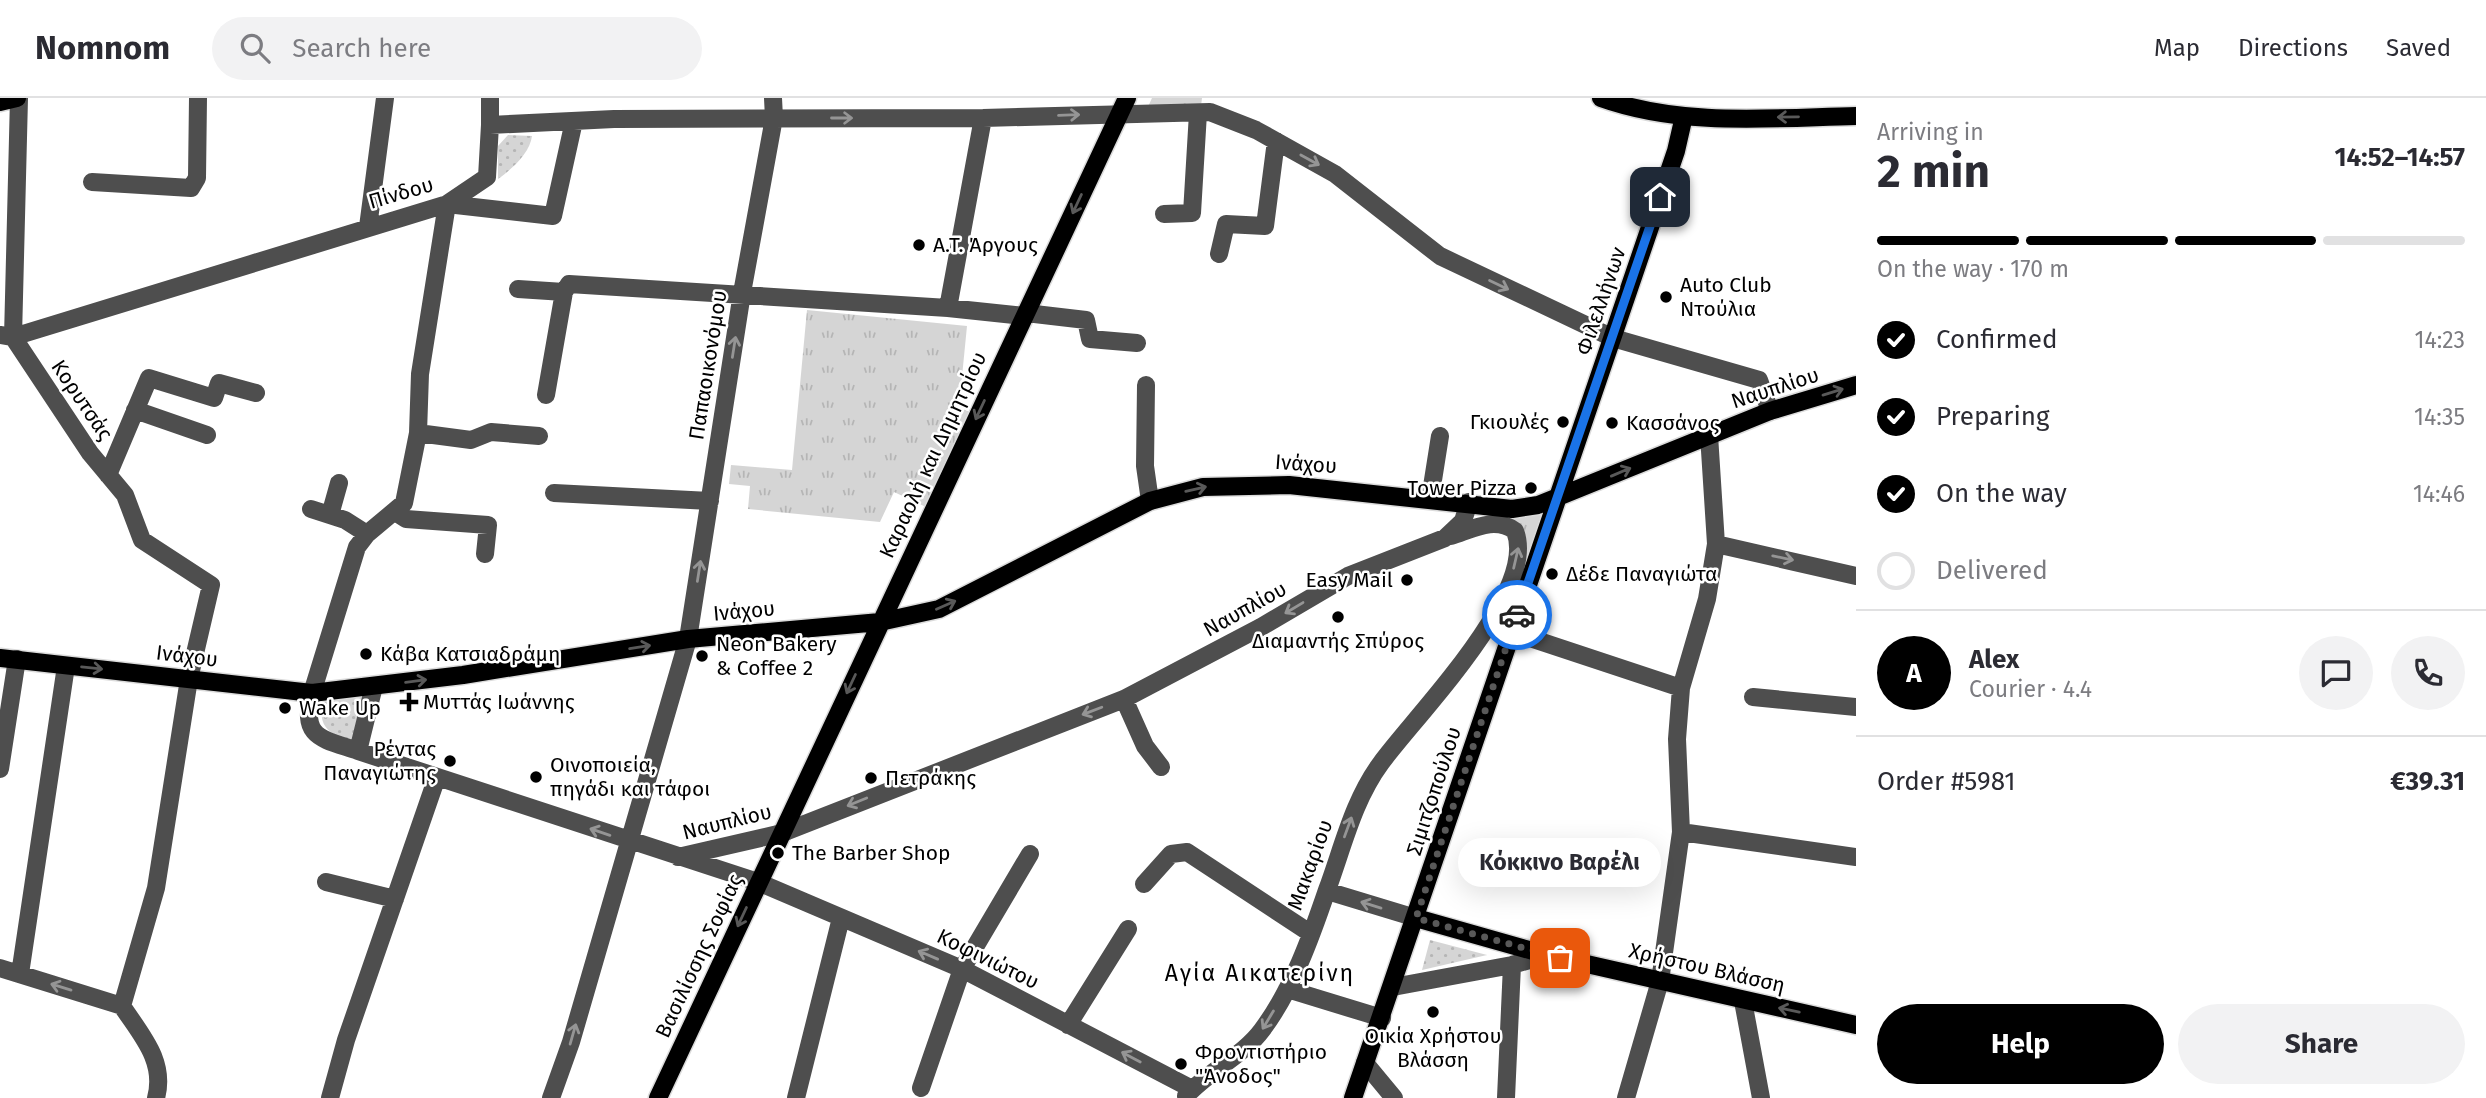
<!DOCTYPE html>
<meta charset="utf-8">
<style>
:root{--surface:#fff;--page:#f2f2f3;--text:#2b2b33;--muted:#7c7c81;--line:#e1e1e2;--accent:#000}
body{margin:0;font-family:"Fira Sans",sans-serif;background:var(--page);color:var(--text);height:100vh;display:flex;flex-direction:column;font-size:26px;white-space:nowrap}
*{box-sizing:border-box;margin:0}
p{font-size:23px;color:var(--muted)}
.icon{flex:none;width:38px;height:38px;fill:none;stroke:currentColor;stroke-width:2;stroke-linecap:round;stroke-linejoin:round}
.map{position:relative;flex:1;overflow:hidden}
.details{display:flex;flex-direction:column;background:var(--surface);width:630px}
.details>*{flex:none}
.pin{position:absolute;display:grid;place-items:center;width:60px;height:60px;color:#fff;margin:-30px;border-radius:14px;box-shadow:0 4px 10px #0006}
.courier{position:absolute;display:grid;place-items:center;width:70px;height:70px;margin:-35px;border:5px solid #1a73e8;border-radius:50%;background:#fff;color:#222;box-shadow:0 2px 9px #0007}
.bubble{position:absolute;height:49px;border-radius:24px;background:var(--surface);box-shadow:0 7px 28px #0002;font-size:23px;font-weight:700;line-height:49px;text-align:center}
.head em{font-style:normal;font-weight:700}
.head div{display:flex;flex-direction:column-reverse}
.head{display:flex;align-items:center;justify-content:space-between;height:119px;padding:0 21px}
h1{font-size:46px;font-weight:700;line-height:52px}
.bar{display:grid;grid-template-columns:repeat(4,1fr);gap:10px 7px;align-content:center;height:84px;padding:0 21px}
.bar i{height:9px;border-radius:5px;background:var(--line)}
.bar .selected{background:var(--accent)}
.bar p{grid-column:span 4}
.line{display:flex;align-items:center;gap:18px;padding:0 21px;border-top:2px solid var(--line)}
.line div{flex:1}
.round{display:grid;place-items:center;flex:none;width:74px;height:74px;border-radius:37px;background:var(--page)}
ol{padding:0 21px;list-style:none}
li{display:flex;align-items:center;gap:21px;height:77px}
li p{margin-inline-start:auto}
li .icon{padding:7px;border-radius:50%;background:var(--accent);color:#fff;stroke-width:4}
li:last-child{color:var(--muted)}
li i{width:38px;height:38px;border:4px solid var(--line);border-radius:50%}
.action{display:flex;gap:14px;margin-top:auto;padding:14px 21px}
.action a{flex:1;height:80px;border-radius:42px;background:var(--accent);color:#fff;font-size:28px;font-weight:700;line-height:80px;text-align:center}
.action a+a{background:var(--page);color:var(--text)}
header{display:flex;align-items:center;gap:42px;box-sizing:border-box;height:98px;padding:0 35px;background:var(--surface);border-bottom:2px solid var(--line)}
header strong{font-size:33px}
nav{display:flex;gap:38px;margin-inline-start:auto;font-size:24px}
.search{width:490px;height:63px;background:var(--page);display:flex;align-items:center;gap:18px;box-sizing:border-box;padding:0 24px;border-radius:38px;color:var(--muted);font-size:26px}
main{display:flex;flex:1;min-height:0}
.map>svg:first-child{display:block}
.grass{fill:url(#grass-tufts)}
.park{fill:url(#park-dots)}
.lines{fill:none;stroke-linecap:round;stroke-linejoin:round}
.major-casing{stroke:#dbdbdb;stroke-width:21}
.minor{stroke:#4e4e4e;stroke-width:18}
.major{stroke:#000;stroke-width:18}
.oneway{stroke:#959595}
.oneway2{stroke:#595959}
.done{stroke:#595959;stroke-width:7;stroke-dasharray:0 12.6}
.route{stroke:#1a73e8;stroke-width:9}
.poi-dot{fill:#000;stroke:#fff;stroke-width:2.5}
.labels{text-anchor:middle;stroke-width:5;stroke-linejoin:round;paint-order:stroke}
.street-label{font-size:21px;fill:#000;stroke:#fff}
.poi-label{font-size:21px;fill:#000;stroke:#fff;text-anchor:start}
.neighbourhood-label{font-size:23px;letter-spacing:2px;fill:#000;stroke:#fff}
</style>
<header>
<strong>Nomnom</strong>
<div class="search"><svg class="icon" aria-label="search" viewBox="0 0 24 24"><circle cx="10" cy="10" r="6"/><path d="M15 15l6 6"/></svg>Search here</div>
<nav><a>Map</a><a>Directions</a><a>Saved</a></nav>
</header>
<main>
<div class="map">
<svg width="1856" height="1000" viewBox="0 0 1856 1000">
<defs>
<pattern id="grass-tufts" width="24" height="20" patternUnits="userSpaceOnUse" patternTransform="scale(1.75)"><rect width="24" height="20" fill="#d5d5d5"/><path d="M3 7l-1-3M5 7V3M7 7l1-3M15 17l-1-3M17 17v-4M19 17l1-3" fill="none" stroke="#b5b5b5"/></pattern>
<pattern id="park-dots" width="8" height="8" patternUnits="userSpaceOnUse" patternTransform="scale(1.75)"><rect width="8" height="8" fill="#d5d5d5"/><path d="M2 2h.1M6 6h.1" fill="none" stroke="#b5b5b5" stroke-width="1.8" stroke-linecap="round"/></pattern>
</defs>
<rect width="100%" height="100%" fill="#fff"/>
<path class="grass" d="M 1152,0 L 1202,0 L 1201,8 L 1147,11 Z
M 807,212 L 967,228 L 959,309 L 970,314 L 926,409 L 894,394 L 880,424 L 748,411 L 750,388 L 729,386 L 731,367 L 792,372 Z
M 1545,416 L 1502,543 C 1488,509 1536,471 1522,432 L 1511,423 L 1516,418 Z"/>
<path class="park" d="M 508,37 L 532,38 C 530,55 511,72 498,81 L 498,48 Z
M 370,595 L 356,647 C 332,635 318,634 322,603 Z
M 1430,842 L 1487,857 L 1422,872 Z"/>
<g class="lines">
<g class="major-casing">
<path id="major" d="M 1601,0 C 1682,29 1771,20 1856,18
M 0,4 L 17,0
M 0,560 L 312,595 L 463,577 L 688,541 L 880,524 L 939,511 L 1150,403 L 1203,389 L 1289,387 L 1512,411 L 1538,407 L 1770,313 L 1856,287
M 1416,820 L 1547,857 L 1856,927
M 658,1000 L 1127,0
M 1353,1000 L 1676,53 L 1684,18"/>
</g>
<path class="minor" d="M 19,0 L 13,239 L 90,355 L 125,397 L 142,442 L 211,487 L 189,581 L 156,790 L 122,908 C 141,937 166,963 156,1000
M 574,23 L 553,118 L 447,106 L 420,276 L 418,335 L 404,405 L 367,436 L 357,449 L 312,595 C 301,640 320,640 358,653 L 758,784 L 962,871 L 1192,991
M 490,27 L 490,0
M 92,84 L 191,90 L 197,80 L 198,0
M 1164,116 L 1192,115 L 1198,15
M 368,129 L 385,0
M 1219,156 L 1226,126 L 1265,128 L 1276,43
M 518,191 L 564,194
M 948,210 L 983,20
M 1026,215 L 1086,222 L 1090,241 L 1137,245
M 0,237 L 13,239 L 447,106 L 487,79 L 490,27 L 614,21 L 983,20 L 1210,14 L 1256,32 L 1335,76 L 1440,158 L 1613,240 L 1759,282 L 1770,313
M 1146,287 L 1145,368 L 1150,403
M 546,297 L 564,194 L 569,186 L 948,210 L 1024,218
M 135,312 L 207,337
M 418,335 L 471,342 L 491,334 L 539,338
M 108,377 L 149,280 L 214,300 L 219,285 L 256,295
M 554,395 L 710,403
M 1430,401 L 1440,338
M 311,411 L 345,422 L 367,436
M 395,414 L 406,421 L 488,427 L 485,456
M 330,417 L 339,385
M 1716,446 L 1856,478
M 1512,534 L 1681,590
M 1753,599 L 1856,609
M 1124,601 L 1145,648 L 1161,669
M 358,653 L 374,588
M 0,671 L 17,561
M 1681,734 L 1856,759
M 678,759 L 782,735 L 1124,601 L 1261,529 L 1348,478 L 1445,440 L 1463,423 L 1469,404
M 326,784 L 395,801
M 1144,786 L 1171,756 L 1187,754 L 1310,835
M 1327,793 L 1416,820
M 0,870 L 122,908
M 20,876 L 66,568
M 1393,889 L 1512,867 L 1547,857
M 1287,891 L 1382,920
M 1743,903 L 1761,1000
M 1068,927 L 1128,831
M 1365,965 L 1394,1000
M 921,990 L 962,871 L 1030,756
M 1186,998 C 1208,973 1243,958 1262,932 C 1292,892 1311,839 1327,792 C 1343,749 1353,703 1381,665 C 1416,617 1539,494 1515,433 C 1495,418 1473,431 1451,438
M 330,1000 L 346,942 L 437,679
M 551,1000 L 571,944 L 688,541 L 742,195 L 774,20 L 773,0
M 796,1000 L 841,820
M 1506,1000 L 1512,867
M 1626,1000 L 1660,883 L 1681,734 L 1677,641 L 1681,590 L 1707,501 L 1716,446 L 1709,337"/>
<use href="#major" class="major"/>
</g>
<defs><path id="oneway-shaft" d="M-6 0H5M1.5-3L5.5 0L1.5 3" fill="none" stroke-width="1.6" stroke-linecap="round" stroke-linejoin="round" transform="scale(1.75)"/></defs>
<g class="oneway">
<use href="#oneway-shaft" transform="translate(1069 17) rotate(-2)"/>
<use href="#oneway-shaft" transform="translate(842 20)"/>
<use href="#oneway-shaft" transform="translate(1310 62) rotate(29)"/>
<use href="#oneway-shaft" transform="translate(1499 187) rotate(26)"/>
<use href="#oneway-shaft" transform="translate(734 249) rotate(-81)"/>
<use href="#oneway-shaft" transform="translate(1516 460) rotate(-77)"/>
<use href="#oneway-shaft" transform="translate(1783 460) rotate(12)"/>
<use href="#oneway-shaft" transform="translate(699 473) rotate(-81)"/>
<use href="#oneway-shaft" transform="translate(1294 510) rotate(149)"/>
<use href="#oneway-shaft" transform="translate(1092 613) rotate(159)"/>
<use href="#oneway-shaft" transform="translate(857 704) rotate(158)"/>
<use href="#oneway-shaft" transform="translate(1348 729) rotate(-70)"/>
<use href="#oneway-shaft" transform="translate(600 734) rotate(-161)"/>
<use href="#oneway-shaft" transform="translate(1371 807) rotate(-163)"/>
<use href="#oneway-shaft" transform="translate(928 857) rotate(-157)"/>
<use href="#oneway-shaft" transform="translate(61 889) rotate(-163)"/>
<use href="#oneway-shaft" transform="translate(1268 922) rotate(121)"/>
<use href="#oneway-shaft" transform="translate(573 936) rotate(-74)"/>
<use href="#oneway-shaft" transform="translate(1131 959) rotate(-152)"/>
</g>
<g class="oneway2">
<use href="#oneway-shaft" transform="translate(1788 19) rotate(179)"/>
<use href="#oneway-shaft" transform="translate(1077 106) rotate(115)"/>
<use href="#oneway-shaft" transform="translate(1833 294) rotate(-17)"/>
<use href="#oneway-shaft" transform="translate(980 312) rotate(115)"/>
<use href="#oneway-shaft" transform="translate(1621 374) rotate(-23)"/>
<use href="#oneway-shaft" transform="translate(1196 391) rotate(-13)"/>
<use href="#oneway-shaft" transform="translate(946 507) rotate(-24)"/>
<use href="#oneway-shaft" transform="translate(640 549) rotate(-9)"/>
<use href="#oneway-shaft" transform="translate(92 570) rotate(6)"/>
<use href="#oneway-shaft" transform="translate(416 583) rotate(-7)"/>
<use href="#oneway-shaft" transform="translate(851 586) rotate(115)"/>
<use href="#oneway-shaft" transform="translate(742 819) rotate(115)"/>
<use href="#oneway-shaft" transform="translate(1789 912) rotate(-168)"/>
</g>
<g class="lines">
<path class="done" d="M 1517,517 L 1416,820 L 1560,860"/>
<path class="route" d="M 1517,517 L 1660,99"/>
</g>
<g class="poi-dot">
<circle cx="919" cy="147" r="7"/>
<circle cx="1666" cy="199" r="7"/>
<circle cx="1563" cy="324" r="7"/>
<circle cx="1612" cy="325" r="7"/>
<circle cx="1531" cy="390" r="7"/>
<circle cx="1552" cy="476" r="7"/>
<circle cx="1407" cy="482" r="7"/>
<circle cx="1338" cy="519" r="7"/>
<circle cx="366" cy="556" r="7"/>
<circle cx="702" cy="558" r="7"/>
<path d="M405.5 593.5h7v7h7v7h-7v7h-7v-7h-7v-7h7z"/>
<circle cx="285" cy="610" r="7"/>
<circle cx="450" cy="663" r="7"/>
<circle cx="536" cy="679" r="7"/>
<circle cx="871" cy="680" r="7"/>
<circle cx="778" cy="755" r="7"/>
<circle cx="1433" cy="914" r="7"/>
<circle cx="1181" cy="966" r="7"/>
</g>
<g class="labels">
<g class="street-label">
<text transform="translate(401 95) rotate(-16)" y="7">Πίνδου</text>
<text transform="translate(1601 203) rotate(-71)" y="7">Φιλελλήνων</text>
<text transform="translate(708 267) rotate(-81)" y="7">Παπαοικονόμου</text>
<text transform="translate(1775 290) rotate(-18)" y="7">Ναυπλίου</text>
<text transform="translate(82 302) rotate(56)" y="7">Κορυτσάς</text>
<text transform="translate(933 357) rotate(-65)" y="7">Καραολή και Δημητρίου</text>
<text transform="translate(1306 366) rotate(4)" y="7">Ινάχου</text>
<text transform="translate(1245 511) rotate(-29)" y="7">Ναυπλίου</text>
<text transform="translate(744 513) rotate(-5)" y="7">Ινάχου</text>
<text transform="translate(187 558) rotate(7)" y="7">Ινάχου</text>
<text transform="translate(1434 693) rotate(-72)" y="7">Σιμιτζοπούλου</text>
<text transform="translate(727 724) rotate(-14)" y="7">Ναυπλίου</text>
<text transform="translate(1310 767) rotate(-70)" y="7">Μακαρίου</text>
<text transform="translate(699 858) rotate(-65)" y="7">Βασιλίσσης Σοφίας</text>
<text transform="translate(988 861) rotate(26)" y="7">Κοφινιώτου</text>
<text transform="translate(1707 870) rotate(13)" y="7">Χρήστου Βλάσση</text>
</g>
<g class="poi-label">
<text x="933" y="154">Α.Τ. Άργους</text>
<text x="1680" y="194">Auto Club<tspan x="1680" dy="24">Ντούλια</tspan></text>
<text x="1549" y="331" text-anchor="end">Γκιουλές</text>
<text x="1626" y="332">Κασσάνος</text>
<text x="1517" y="397" text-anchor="end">Tower Pizza</text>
<text x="1566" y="483">Δέδε Παναγιώτα</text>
<text x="1393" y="489" text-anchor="end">Easy Mail</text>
<text x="1338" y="550" text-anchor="middle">Διαμαντής Σπύρος</text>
<text x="716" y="553">Neon Bakery<tspan x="716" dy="24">&amp; Coffee 2</tspan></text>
<text x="380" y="563">Κάβα Κατσιαδράμη</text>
<text x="423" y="611">Μυττάς Ιωάννης</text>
<text x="299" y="617">Wake Up</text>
<text x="436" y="658" text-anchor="end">Ρέντας<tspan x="436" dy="24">Παναγιώτης</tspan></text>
<text x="550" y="674">Οινοποιεία,<tspan x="550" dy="24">πηγάδι και τάφοι</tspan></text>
<text x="885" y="687">Πετράκης</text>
<text x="792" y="762">The Barber Shop</text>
<text x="1433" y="945" text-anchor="middle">Οικία Χρήστου<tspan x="1433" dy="24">Βλάσση</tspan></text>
<text x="1195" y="961">Φροντιστήριο<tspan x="1195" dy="24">"Άνοδος"</tspan></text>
</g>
<g class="neighbourhood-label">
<text x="1260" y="883">Αγία Αικατερίνη</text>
</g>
</g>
</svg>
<div class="pin" style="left:1560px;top:860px;background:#ea580c"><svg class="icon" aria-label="bag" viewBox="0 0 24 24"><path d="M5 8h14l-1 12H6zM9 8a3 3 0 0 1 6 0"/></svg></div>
<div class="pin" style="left:1660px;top:99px;background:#1f2937"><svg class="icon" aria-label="home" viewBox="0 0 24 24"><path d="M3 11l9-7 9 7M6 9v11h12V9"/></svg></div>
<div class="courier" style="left:1517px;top:517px"><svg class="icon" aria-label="car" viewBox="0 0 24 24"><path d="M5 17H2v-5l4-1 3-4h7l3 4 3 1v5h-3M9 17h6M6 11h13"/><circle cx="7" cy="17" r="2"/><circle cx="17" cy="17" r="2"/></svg></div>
<div class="bubble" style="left:1458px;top:740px;width:203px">Κόκκινο Βαρέλι</div>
</div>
<section class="details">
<div class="head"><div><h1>2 min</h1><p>Arriving in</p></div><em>14:52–14:57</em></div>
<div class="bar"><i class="selected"></i><i class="selected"></i><i class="selected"></i><i></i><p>On the way · 170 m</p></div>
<ol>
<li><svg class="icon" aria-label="check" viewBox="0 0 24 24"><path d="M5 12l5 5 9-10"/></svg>Confirmed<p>14:23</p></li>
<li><svg class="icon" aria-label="check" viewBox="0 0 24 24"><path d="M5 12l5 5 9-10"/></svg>Preparing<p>14:35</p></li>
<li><svg class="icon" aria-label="check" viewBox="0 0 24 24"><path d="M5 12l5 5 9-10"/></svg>On the way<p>14:46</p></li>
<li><i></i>Delivered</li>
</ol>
<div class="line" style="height:126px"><b class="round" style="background:var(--accent);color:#fff">A</b><div><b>Alex</b><p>Courier · 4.4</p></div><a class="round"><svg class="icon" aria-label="chat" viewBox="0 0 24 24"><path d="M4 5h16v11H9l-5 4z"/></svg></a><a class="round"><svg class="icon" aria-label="phone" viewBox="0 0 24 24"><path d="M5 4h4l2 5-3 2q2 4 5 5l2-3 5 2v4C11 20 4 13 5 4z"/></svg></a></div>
<div class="line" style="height:91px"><div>Order #5981</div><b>€39.31</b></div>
<div class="action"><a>Help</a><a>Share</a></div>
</section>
</main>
